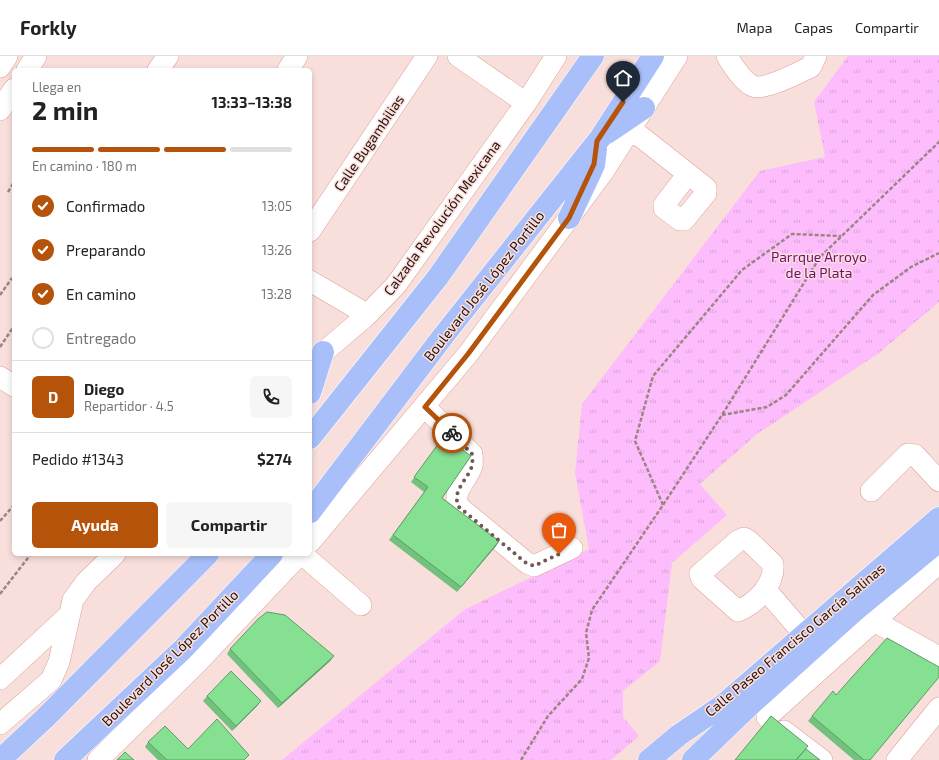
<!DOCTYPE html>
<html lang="es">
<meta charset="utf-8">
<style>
:root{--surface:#fff;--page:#f6f6f6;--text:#222;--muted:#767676;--line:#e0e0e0;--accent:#b45309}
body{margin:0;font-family:"Exo 2",sans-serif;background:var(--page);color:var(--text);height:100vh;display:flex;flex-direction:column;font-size:15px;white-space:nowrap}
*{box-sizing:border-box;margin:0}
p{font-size:13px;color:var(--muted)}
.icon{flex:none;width:22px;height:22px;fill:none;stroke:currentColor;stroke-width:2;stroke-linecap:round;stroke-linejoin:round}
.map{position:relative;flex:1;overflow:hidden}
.details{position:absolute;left:12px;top:12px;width:300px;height:488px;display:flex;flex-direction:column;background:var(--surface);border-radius:6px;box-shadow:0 2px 6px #0003}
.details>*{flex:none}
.pin{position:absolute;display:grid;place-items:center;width:34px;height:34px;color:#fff;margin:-41px -17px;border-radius:50% 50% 50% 0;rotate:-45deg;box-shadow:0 0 4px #0007}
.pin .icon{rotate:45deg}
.courier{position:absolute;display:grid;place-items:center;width:40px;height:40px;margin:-20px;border:3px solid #b45309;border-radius:50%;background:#fff;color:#222;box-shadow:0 1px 5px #0007}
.overview em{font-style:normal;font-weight:700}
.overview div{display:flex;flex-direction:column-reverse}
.overview{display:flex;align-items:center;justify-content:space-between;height:68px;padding:0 20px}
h1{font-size:26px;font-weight:700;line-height:30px}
.bar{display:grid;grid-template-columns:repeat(4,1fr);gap:6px 4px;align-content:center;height:48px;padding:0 20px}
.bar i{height:5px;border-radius:3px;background:var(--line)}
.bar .active{background:var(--accent)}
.bar p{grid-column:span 4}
.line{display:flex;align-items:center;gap:10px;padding:0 20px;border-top:1px solid var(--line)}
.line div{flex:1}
.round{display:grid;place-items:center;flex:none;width:42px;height:42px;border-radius:6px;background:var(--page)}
ol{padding:0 20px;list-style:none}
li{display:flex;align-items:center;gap:12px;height:44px}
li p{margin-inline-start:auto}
li .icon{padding:4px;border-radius:50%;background:var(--accent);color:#fff;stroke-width:4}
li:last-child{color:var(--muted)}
li i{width:22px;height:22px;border:2px solid var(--line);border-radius:50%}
.cta{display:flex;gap:8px;margin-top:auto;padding:8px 20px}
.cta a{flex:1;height:46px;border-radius:6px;background:var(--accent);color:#fff;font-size:16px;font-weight:700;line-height:46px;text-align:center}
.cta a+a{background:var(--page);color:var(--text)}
header{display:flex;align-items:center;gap:24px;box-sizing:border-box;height:56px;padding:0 20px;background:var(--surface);border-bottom:1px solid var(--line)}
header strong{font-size:19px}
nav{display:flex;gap:22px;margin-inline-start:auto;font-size:14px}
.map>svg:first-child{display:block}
.grass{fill:url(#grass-tufts)}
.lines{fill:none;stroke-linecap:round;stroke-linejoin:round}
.minor-casing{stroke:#dea098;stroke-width:22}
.major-casing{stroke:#fff;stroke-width:23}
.path{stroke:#9d8582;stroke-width:2.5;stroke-dasharray:4 2;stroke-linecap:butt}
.minor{stroke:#fff;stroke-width:21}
.major{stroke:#a9bffa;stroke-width:22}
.wall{fill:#72c17d}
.shaded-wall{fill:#5d9d66}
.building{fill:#85e091;stroke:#5d9d66}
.done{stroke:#705956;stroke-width:4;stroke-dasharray:0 7.2}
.route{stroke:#b45309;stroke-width:5}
.labels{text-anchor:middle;stroke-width:3;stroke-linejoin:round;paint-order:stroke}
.street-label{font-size:14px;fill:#27110f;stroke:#f9dfdb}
.park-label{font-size:14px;fill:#710e74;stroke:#f9dfdb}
</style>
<header>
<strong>Forkly</strong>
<nav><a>Mapa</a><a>Capas</a><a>Compartir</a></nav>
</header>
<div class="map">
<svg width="939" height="704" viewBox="0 0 939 704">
<defs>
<pattern id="grass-tufts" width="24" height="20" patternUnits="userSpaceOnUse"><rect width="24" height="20" fill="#fdbcfc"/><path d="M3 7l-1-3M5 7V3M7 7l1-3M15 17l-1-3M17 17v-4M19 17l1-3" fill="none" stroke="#d9a1d7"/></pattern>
</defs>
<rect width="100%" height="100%" fill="#f9dfdb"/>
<path class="grass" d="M 848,0 L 939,0 L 939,246 L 879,297 L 757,378 L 700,428 L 727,459 L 672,507 L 660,605 L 623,635 L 623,661 L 639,680 L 611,704 L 282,704 L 464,554 L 589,493 L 575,417 L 582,348 L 760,115 L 825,101 L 814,46 Z"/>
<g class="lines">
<g class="minor-casing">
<path id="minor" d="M 458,0 L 526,47
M 727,0 C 733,10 743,26 753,30 C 765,35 799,16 811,11 L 816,0
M 0,11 L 7,0
M 27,14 L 36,0
M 158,14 L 168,0
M 288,14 L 297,0
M 0,54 L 14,33
M 631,73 L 706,132 L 706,137 L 684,164 L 680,164 L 664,152 L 664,149 L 688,118
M 310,175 L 427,0
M 310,225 L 358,253 L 366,260
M 311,307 L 366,260 L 396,229 L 526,47 L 556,0
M 0,321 L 14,330
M 425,351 L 472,398 C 472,402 473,407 472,410 C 467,425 451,436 459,451 L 527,507 L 534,510 L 572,492
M 871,435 L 908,398 L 915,399 L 939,425
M 744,482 L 749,485 L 773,508 C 775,529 756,547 738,555 L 702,523 L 700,518 L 739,484 Z
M 310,486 L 468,298 L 603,116 L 677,0
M 302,498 L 361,549
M 766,534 L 814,590
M 874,565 L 939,601
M 0,623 L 68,560
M 767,661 L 939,507
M 0,668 L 51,624 L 59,606 L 73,544 L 86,526 L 115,498
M 784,675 L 822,704
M 98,704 L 196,608 L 300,498
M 897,704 L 939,652"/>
</g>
<g class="major-casing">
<path id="major" d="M 607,77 L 644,52
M 569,162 L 594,109 L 596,93
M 310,337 L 323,296
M 310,382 L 438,221 L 593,0
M 310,456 L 444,279 L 601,81 L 653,0
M 0,704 L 44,663 L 208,498
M 65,704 L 183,593 L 272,498
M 649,704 L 679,679 L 723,649 L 939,462
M 693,704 L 751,648 L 853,556 L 939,485"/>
</g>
<path class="path" d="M 8,136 L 14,126
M 0,239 L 12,222
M 0,291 L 14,270
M 722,359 L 767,351 L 786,339 L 873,239 L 911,211 L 939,197
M 663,449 L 635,385 L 653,320 L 742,214 L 792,178 L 841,180
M 0,465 L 14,449
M 0,538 L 31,498
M 521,704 L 548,660 L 582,623 L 589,602 L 586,577 L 592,554 L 663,449 L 722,359 L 820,201 L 939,86"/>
<use href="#minor" class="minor"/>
<use href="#major" class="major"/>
</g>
<path class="wall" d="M 444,380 L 442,442 L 499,485 L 496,490 L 457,536 L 389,484 L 424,436 L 411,426 Z
M 230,593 L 334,600 L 330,605 L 278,652 L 227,598 Z
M 939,611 L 939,621 L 870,704 L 854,704 L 808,665 L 812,660 L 836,639 Z
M 207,640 L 261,645 L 257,650 L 232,675 L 203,645 Z
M 148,686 L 188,693 L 245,704 L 158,704 L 145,691 Z"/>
<path class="shaded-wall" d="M 499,485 L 496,490 L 457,536 L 461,531 Z
M 334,600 L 330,605 L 278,652 L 282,647 Z
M 261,645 L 257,650 L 232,675 L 236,670 Z"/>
<path class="building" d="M 444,380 L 471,400 L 442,442 L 499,485 L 461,531 L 393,479 L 428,431 L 414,421 Z
M 267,556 L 285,559 L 334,600 L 282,647 L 230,593 L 258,563 Z
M 887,582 L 939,611 L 939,621 L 870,704 L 864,704 L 812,660 L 833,635 L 836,639 Z
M 231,615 L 261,645 L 236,670 L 207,640 Z
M 771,660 L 808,690 L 796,704 L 735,704 Z
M 217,663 L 249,699 L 244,704 L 167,704 L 148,686 L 165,670 L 188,693 Z
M 806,693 L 820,704 L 796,704 Z
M 125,696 L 134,704 L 117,704 Z"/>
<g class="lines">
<path class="done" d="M 452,377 L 472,398 C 472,402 473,407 472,410 C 467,425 451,435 459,451 L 526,507 L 534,510 L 559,498"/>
<path class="route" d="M 452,377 L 425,351 L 468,298 L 569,162 L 594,108 L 597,85 L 623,46"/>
</g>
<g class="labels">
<g class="street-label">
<text transform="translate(369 87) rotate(-56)" y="5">Calle Bugambilias</text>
<text transform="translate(442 162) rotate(-54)" y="5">Calzada Revolución Mexicana</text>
<text transform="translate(484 230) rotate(-52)" y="5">Boulevard José López Portillo</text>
<text transform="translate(795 584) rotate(-40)" y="5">Calle Paseo Francisco García Salinas</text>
<text transform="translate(170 602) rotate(-45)" y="5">Boulevard José López Portillo</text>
</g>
<g class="park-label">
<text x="819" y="206">Parrque Arroyo<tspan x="819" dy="16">de la Plata</tspan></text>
</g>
</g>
</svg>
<div class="pin" style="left:559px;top:498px;background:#ea580c"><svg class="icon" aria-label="bag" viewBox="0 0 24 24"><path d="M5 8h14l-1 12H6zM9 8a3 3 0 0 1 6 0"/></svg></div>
<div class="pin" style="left:623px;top:46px;background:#1f2937"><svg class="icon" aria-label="home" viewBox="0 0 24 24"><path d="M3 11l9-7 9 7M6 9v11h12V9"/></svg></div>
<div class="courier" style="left:452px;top:377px"><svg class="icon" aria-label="bike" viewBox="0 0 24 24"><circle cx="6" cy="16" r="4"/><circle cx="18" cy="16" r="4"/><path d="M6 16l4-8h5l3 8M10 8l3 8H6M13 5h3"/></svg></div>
<section class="details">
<div class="overview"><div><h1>2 min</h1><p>Llega en</p></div><em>13:33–13:38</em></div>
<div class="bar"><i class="active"></i><i class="active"></i><i class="active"></i><i></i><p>En camino · 180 m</p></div>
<ol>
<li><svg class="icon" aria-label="check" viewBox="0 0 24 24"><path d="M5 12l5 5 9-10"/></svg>Confirmado<p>13:05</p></li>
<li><svg class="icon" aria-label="check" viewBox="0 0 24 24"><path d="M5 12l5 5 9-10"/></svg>Preparando<p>13:26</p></li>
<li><svg class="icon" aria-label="check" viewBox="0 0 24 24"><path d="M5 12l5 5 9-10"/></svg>En camino<p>13:28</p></li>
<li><i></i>Entregado</li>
</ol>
<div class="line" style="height:72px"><b class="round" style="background:var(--accent);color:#fff">D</b><div><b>Diego</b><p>Repartidor · 4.5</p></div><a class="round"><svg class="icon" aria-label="phone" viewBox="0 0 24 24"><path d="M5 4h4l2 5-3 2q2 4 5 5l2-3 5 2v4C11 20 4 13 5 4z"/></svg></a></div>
<div class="line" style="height:52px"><div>Pedido #1343</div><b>$274</b></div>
<div class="cta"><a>Ayuda</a><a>Compartir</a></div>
</section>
</div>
